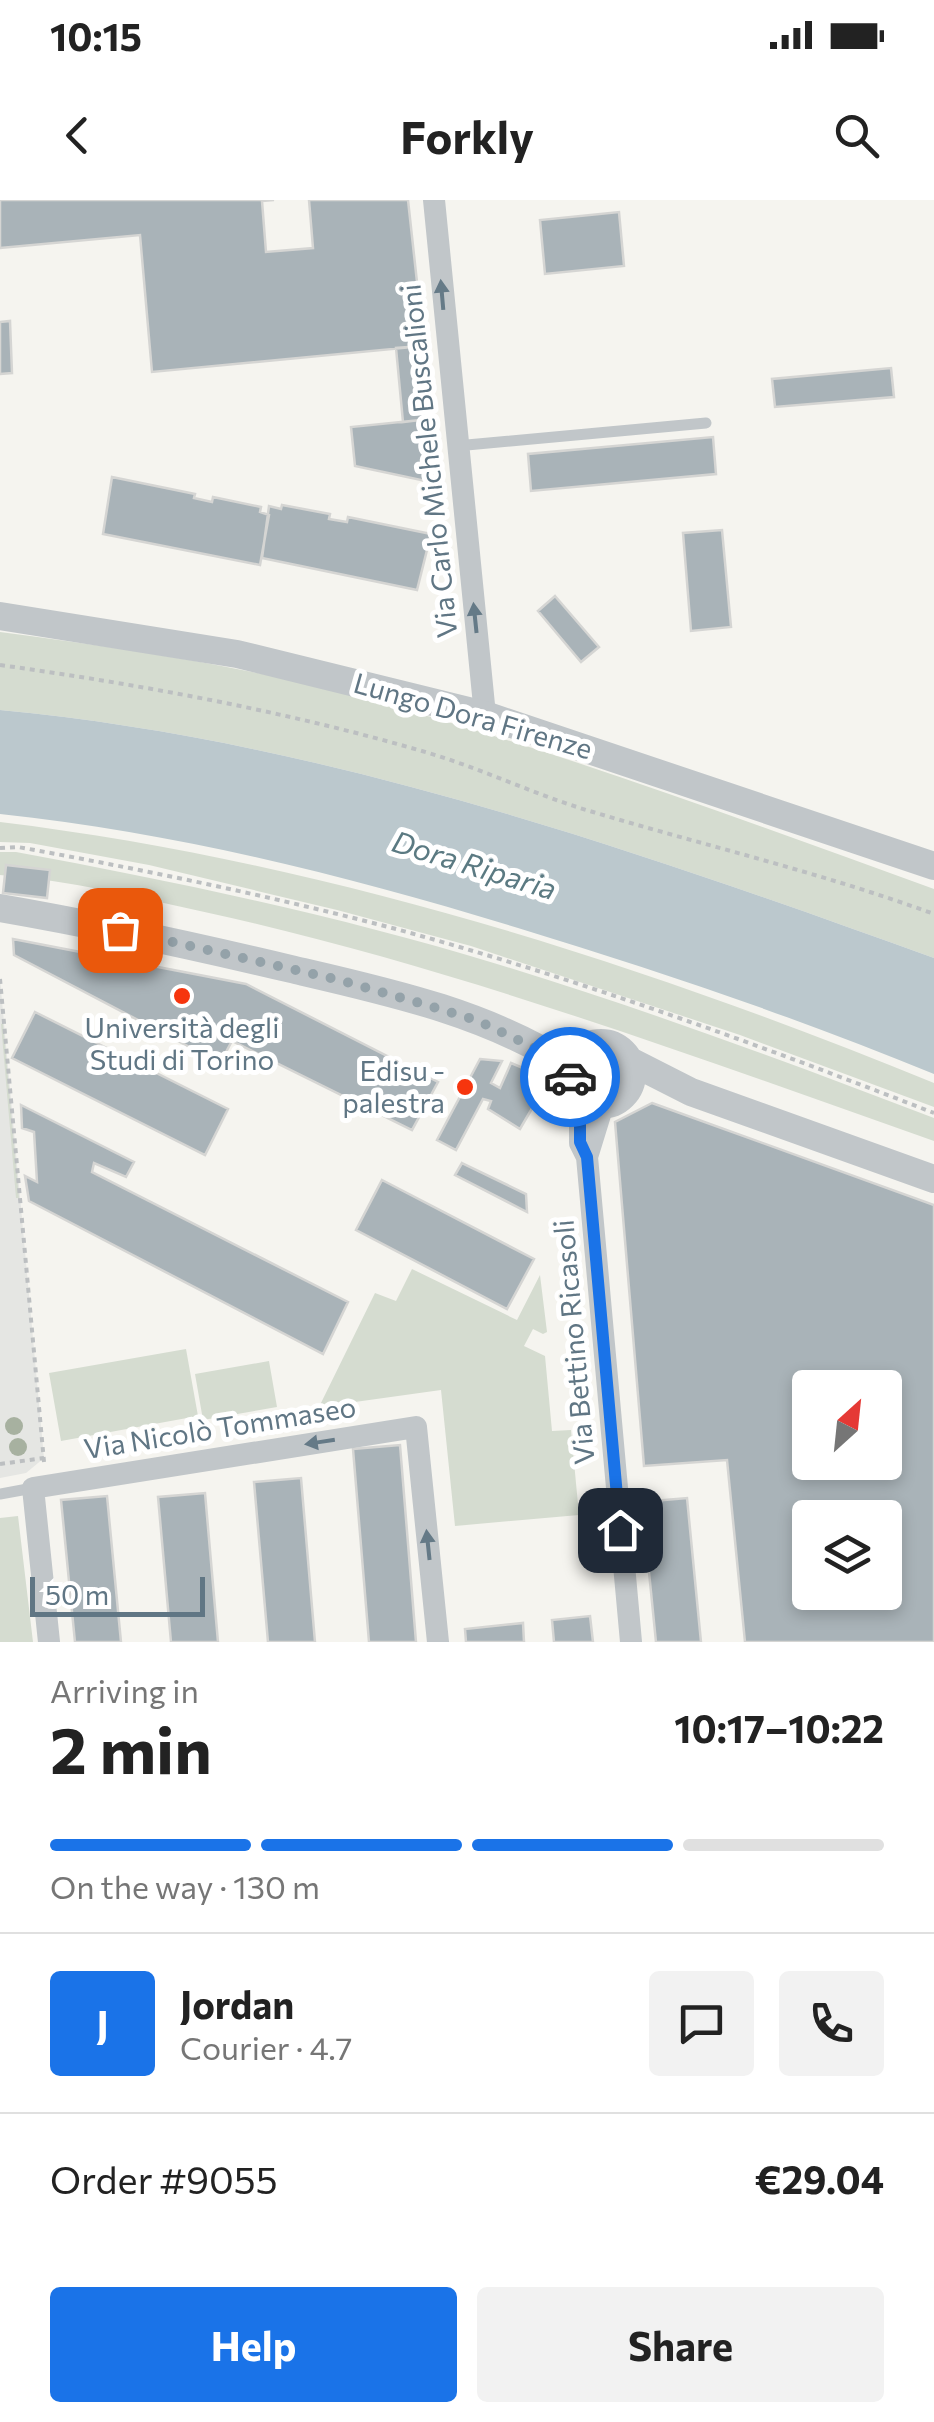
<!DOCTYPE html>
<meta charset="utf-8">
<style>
:root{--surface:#fff;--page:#f2f2f2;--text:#222;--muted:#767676;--line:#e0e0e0;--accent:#1a73e8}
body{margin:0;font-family:Commissioner,sans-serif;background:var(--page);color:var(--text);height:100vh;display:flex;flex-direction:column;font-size:38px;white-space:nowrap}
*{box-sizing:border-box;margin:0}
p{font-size:32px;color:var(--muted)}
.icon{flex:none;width:55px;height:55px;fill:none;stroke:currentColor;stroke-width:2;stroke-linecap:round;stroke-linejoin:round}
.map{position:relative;height:1442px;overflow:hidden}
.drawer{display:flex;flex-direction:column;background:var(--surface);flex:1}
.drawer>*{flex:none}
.needle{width:65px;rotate:27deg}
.controls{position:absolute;left:792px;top:1170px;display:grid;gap:20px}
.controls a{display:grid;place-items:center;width:110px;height:110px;border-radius:10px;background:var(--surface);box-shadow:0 5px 15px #0003;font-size:50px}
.scale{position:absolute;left:30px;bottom:25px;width:175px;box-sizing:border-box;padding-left:10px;border:5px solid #607684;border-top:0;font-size:28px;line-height:35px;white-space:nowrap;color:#607684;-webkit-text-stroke:8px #fff;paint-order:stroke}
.pin{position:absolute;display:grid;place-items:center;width:85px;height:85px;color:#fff;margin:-42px;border-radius:20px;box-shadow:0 5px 15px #0006}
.courier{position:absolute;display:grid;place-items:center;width:100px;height:100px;margin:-50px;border:8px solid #1a73e8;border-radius:50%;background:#fff;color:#222;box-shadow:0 2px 12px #0007}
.overview em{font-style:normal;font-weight:700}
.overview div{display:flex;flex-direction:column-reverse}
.overview{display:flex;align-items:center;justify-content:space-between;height:170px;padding:0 50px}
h1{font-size:65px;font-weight:700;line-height:75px}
.bar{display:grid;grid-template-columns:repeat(4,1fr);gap:15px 10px;align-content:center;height:120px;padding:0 50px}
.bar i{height:12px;border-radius:8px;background:var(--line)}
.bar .on{background:var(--accent)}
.bar p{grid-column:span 4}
.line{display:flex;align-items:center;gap:25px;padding:0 50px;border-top:2px solid var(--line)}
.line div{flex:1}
.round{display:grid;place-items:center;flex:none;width:105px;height:105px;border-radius:10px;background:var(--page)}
.cta{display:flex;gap:20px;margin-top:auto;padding:20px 50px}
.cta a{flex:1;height:115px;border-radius:10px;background:var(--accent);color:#fff;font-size:40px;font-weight:700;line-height:115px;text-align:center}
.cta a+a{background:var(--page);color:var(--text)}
.status{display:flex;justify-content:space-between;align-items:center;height:70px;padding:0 50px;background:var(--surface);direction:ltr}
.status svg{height:28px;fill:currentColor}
header{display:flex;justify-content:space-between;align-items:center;height:130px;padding:0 50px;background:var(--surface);font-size:45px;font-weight:700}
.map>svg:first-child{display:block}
.built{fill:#e5e6e3}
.green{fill:#d5dcd0}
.water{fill:#bbc8cd}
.building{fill:#a9b3b8;stroke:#d5d5d3;stroke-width:2.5;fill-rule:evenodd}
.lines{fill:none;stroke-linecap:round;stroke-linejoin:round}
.path{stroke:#bcbfc1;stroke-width:4;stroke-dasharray:5 5;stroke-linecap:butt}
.service{stroke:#c1c6c9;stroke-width:11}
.minor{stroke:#c1c6c9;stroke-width:22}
.tertiary{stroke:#c1c6c9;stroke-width:28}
.tree{fill:#a7b1a0}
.oneway{fill:#657a87}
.done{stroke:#94a2a9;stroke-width:10;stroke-dasharray:0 18}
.route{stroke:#1a73e8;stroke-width:12}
.poi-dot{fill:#f6350e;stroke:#fff;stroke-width:4}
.labels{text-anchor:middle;stroke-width:10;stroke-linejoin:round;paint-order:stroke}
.street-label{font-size:28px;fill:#607684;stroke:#fff}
.poi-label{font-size:28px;fill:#607684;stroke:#fff}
.water-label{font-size:30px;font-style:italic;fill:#5b7a82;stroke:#fff}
</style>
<div class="status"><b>10:15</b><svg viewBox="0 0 49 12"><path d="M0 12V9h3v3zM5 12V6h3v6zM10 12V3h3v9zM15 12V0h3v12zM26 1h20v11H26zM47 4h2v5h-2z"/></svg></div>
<header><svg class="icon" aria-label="back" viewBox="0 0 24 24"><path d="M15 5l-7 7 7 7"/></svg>Forkly<svg class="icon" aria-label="search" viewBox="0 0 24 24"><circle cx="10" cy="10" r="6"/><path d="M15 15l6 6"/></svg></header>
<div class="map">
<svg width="934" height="1442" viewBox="0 0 934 1442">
<rect width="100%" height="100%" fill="#f5f4ef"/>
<path class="built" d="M 0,779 L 44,1258 L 26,1273 L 0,1278 Z"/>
<path class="green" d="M 0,432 C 113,447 226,463 336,491 C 539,543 737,618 934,689 L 934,758 C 632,649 321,540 0,510 Z
M 0,622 C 321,661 635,761 934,883 L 934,907 L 740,835 L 471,746 L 337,710 L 149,665 L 30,643 L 0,642 Z
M 0,652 L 16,652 C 178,682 340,716 497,764 C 645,809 790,863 934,918 L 934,941 C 696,857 457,768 209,713 C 140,698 70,680 0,675 Z
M 3,823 L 19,998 L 16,998 L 1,824 Z
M 412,1069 L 517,1120 L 540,1075 L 547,1132 L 543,1134 L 533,1129 L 524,1146 L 545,1156 L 552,1231 L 571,1230 L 579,1315 L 455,1326 L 441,1190 L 319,1207 L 375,1093 L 396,1101 Z
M 186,1149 L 198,1216 L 61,1241 L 49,1173 Z
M 269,1161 L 277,1207 L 203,1220 L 195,1174 Z
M 18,1316 L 33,1442 L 0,1442 L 0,1318 Z"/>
<path class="water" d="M 0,510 C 321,540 632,649 934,758 L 934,874 C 798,818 659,771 518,728 C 348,676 178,633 0,614 Z"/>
<path class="building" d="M 0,0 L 274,0 L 262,1 L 266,52 L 313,48 L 309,0 L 408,0 L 424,146 L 152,172 L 140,35 L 0,48 Z
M 619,12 L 624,66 L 545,74 L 540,20 Z
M 10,121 L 12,173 L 0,174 L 0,122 Z
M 421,146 L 429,219 L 403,222 L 396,148 Z
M 891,168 L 894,197 L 775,207 L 772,179 Z
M 429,219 L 435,283 L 355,266 L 351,227 Z
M 713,237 L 716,274 L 531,291 L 528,254 Z
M 112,277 L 195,294 L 194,298 L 212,302 L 213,297 L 261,307 L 260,312 L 269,315 L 260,365 L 103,334 Z
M 282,305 L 330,314 L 329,319 L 347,322 L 348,317 L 431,334 L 417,390 L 262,358 L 269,306 L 281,309 Z
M 722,330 L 731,427 L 691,431 L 683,333 Z
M 555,396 L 599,447 L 581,462 L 538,411 Z
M 6,665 L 50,670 L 47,698 L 3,693 Z
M 13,739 L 246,784 L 438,882 L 412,930 L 232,841 L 220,863 L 14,755 Z
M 35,812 L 228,909 L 205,955 L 12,858 Z
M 480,859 L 502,861 L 491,883 L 500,888 L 511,863 L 535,873 L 538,907 L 534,905 L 520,929 L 488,909 L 491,901 L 483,899 L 456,950 L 437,940 Z
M 652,903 L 934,1005 L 934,1442 L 745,1442 L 727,1260 L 644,1266 L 615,922 ZM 810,1188 L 885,1188 L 885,1262 L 810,1262 ZM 810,1318 L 885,1318 L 885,1392 L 810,1392 Z
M 21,905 L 134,962 L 126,977 L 94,963 L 92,972 L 348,1102 L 323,1154 L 29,1001 L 25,976 L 37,982 L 34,932 L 22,928 Z
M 462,963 L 526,994 L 527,1012 L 455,975 Z
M 382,980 L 534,1059 L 507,1109 L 356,1030 Z
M 400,1245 L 416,1442 L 369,1442 L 353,1249 Z
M 301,1278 L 315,1442 L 268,1442 L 254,1282 Z
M 205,1293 L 218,1442 L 171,1442 L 158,1297 Z
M 107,1296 L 121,1442 L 75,1442 L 61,1300 Z
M 687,1298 L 701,1442 L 656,1442 L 642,1302 Z
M 590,1416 L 593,1442 L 554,1442 L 552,1420 Z
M 523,1423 L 524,1442 L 466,1442 L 465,1429 Z"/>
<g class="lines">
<path class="path" d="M 0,465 C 143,485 284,511 422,551 C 481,568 535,595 593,612 C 707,646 822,673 934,714
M 0,648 L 18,647 C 145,670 271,696 396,729 C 579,779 757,844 934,913
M 0,779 L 44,1262
M 0,1264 L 44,1258"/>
<path class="service" d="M 456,246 L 706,223
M 0,1294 L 33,1288"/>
<path class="minor" d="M 434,0 L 485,515
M 580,897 L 580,943 L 587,957 L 631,1442
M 587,957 L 603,905
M 49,1442 L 33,1288 L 416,1227 L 438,1442"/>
<path class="tertiary" d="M 0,416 L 237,454 L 485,515 L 934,666
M 0,708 C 98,725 194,746 291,769 C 386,791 488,813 570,867
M570 874a31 31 0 1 1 62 0a31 31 0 1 1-62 0Z
M 630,861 L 691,892 L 934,979"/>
</g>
<g class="tree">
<circle cx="14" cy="1226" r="9"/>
<circle cx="18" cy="1247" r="9"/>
</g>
<defs><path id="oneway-solid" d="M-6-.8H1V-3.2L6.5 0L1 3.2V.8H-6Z" transform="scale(2.5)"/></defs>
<g class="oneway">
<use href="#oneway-solid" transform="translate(442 95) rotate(-95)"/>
<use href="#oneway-solid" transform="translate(475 418) rotate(-96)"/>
<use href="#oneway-solid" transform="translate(320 1242) rotate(171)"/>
<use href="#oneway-solid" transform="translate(428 1345) rotate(-96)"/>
</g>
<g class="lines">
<path class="done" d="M 120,730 L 339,780 L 416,802 L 476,820 L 558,859 L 570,867 L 570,877"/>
<path class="route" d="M 570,877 L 580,896 L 580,942 L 587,957 L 620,1330"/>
</g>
<g class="poi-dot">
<circle cx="182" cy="796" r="10"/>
<circle cx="465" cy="887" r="10"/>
</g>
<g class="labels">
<g class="street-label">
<text transform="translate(429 261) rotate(-96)" y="10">Via Carlo Michele Buscalioni</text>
<text transform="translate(473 516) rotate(16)" y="10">Lungo Dora Firenze</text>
<text transform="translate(574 1142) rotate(-95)" y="10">Via Bettino Ricasoli</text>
<text transform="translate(220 1228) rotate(-9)" y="10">Via Nicolò Tommaseo</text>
</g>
<g class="poi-label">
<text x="182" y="838">Università degli<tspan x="182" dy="32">Studi di Torino</tspan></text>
<text x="445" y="881" text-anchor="end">Edisu -<tspan x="445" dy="32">palestra</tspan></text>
</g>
<g class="water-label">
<text transform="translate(474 666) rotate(17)" y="10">Dora Riparia</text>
</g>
</g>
</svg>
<div class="controls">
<a><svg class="needle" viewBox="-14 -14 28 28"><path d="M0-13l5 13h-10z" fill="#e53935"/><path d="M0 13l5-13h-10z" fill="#767676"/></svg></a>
<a><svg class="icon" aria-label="layers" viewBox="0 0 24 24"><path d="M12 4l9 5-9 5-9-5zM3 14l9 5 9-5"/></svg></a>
</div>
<div class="scale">50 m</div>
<div class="pin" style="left:120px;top:730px;background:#ea580c"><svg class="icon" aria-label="bag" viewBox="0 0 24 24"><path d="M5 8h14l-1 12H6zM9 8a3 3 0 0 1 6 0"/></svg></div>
<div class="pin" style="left:620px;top:1330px;background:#1f2937"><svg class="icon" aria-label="home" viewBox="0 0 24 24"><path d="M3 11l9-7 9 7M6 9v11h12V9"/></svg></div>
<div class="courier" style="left:570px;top:877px"><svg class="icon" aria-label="car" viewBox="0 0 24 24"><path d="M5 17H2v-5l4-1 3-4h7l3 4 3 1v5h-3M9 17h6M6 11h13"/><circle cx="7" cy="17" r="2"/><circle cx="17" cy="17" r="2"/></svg></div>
</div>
<section class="drawer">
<div class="overview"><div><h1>2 min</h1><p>Arriving in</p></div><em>10:17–10:22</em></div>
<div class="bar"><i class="on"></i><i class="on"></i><i class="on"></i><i></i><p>On the way · 130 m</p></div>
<div class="line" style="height:180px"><b class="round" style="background:var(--accent);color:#fff">J</b><div><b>Jordan</b><p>Courier · 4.7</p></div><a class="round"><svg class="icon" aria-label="chat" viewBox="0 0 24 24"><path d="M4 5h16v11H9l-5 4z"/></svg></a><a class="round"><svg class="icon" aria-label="phone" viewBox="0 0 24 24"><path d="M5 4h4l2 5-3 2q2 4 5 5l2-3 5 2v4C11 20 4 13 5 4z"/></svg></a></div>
<div class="line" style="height:130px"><div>Order #9055</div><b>€29.04</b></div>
<div class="cta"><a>Help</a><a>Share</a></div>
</section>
